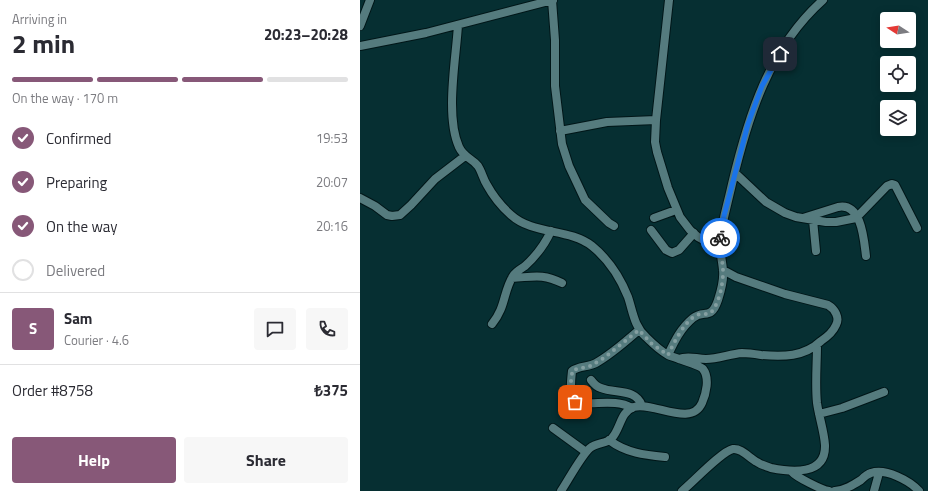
<!DOCTYPE html>
<meta charset="utf-8">
<style>
:root{--surface:#fff;--page:#f7f7f7;--text:#2b2b33;--muted:#7c7c81;--line:#e1e1e2;--accent:#875878}
body{margin:0;font-family:"Titillium Web",sans-serif;background:var(--page);color:var(--text);height:100vh;display:flex;flex-direction:column;font-size:15px;white-space:nowrap}
*{box-sizing:border-box;margin:0}
p{font-size:13px;color:var(--muted)}
.icon{flex:none;width:22px;height:22px;fill:none;stroke:currentColor;stroke-width:2;stroke-linecap:round;stroke-linejoin:round}
.map{position:relative;flex:1;overflow:hidden}
.side{display:flex;flex-direction:column;background:var(--surface);width:360px}
.side>*{flex:none}
.needle{width:26px;rotate:282deg}
.tools{position:absolute;left:520px;top:12px;display:grid;gap:8px}
.tools a{display:grid;place-items:center;width:36px;height:36px;border-radius:4px;background:var(--surface);box-shadow:0 2px 10px #0003;font-size:20px}
.pin{position:absolute;display:grid;place-items:center;width:34px;height:34px;color:#fff;margin:-17px;border-radius:8px;box-shadow:0 2px 6px #0006}
.courier{position:absolute;display:grid;place-items:center;width:40px;height:40px;margin:-20px;border:3px solid #1a73e8;border-radius:50%;background:#fff;color:#222;box-shadow:0 1px 5px #0007}
.summary em{font-style:normal;font-weight:700}
.summary div{display:flex;flex-direction:column-reverse}
.summary{display:flex;align-items:center;justify-content:space-between;height:68px;padding:0 12px}
h1{font-size:26px;font-weight:700;line-height:30px}
.bar{display:grid;grid-template-columns:repeat(4,1fr);gap:6px 4px;align-content:center;height:48px;padding:0 12px}
.bar i{height:5px;border-radius:3px;background:var(--line)}
.bar .active{background:var(--accent)}
.bar p{grid-column:span 4}
.line{display:flex;align-items:center;gap:10px;padding:0 12px;border-top:1px solid var(--line)}
.line div{flex:1}
.round{display:grid;place-items:center;flex:none;width:42px;height:42px;border-radius:4px;background:var(--page)}
ol{padding:0 12px;list-style:none}
li{display:flex;align-items:center;gap:12px;height:44px}
li p{margin-inline-start:auto}
li .icon{padding:4px;border-radius:50%;background:var(--accent);color:#fff;stroke-width:4}
li:last-child{color:var(--muted)}
li i{width:22px;height:22px;border:2px solid var(--line);border-radius:50%}
.cta{display:flex;gap:8px;margin-top:auto;padding:8px 12px}
.cta a{flex:1;height:46px;border-radius:4px;background:var(--accent);color:#fff;font-size:16px;font-weight:700;line-height:46px;text-align:center}
.cta a+a{background:var(--page);color:var(--text)}
main{display:flex;flex:1;min-height:0}
.map>svg:first-child{display:block}
.lines{fill:none;stroke-linecap:round;stroke-linejoin:round}
.minor-casing{stroke:#001618;stroke-width:10}
.minor{stroke:#557b7e;stroke-width:8}
.done{stroke:#849fa1;stroke-width:4;stroke-dasharray:0 7.2}
.route{stroke:#1a73e8;stroke-width:5}
</style>
<main>
<section class="side">
<div class="summary"><div><h1>2 min</h1><p>Arriving in</p></div><em>20:23–20:28</em></div>
<div class="bar"><i class="active"></i><i class="active"></i><i class="active"></i><i></i><p>On the way · 170 m</p></div>
<ol>
<li><svg class="icon" aria-label="check" viewBox="0 0 24 24"><path d="M5 12l5 5 9-10"/></svg>Confirmed<p>19:53</p></li>
<li><svg class="icon" aria-label="check" viewBox="0 0 24 24"><path d="M5 12l5 5 9-10"/></svg>Preparing<p>20:07</p></li>
<li><svg class="icon" aria-label="check" viewBox="0 0 24 24"><path d="M5 12l5 5 9-10"/></svg>On the way<p>20:16</p></li>
<li><i></i>Delivered</li>
</ol>
<div class="line" style="height:72px"><b class="round" style="background:var(--accent);color:#fff">S</b><div><b>Sam</b><p>Courier · 4.6</p></div><a class="round"><svg class="icon" aria-label="chat" viewBox="0 0 24 24"><path d="M4 5h16v11H9l-5 4z"/></svg></a><a class="round"><svg class="icon" aria-label="phone" viewBox="0 0 24 24"><path d="M5 4h4l2 5-3 2q2 4 5 5l2-3 5 2v4C11 20 4 13 5 4z"/></svg></a></div>
<div class="line" style="height:52px"><div>Order #8758</div><b>₺375</b></div>
<div class="cta"><a>Help</a><a>Share</a></div>
</section>
<div class="map">
<svg width="568" height="491" viewBox="0 0 568 491">
<rect width="100%" height="100%" fill="#062f32"/>
<g class="lines">
<g class="minor-casing">
<path id="minor" d="M 192,0 L 195,40 L 195,86 L 202,144 L 209,166 L 225,200 L 249,223 L 254,226
M 309,0 L 296,120 L 295,142 L 297,152 L 308,188 L 320,217 L 330,230 L 338,237 L 360,249
M 98,25 C 96,59 85,116 99,147 C 104,158 112,158 118,166 C 122,172 123,179 127,185 C 133,196 142,207 151,215 C 173,235 209,228 232,246 C 248,259 260,277 268,297 C 273,312 274,326 286,337 C 293,344 299,350 308,355 C 315,358 340,365 343,369 C 350,378 346,394 342,403 C 331,428 293,401 274,407 C 260,412 261,428 252,438 C 247,444 237,442 230,448 C 221,456 209,479 201,491
M 0,26 L 10,0
M 0,46 L 66,33 L 193,0
M 200,131 L 247,122 L 296,120
M 375,173 L 406,202 L 425,213 L 436,217 L 466,222 L 476,222 L 496,218 L 527,186 L 532,184 L 535,185 L 557,228
M 0,198 L 15,206 L 27,215 L 32,216 L 40,215 L 51,205 L 75,179 L 105,156
M 294,218 L 316,210
M 443,218 L 478,207 C 502,202 504,241 506,256
M 453,220 L 456,251
M 291,230 L 306,250 L 312,253 L 319,250 L 334,233
M 152,278 C 173,277 182,273 202,283
M 132,324 C 146,307 143,292 153,276 C 156,271 161,269 165,266 C 175,257 185,244 191,231
M 308,355 C 315,340 321,328 333,318 C 344,309 351,321 358,300 C 361,291 364,280 363,270 C 362,259 359,249 360,237 C 363,219 368,202 372,184 C 388,117 409,48 463,0
M 319,359 C 328,355 336,359 346,359 C 358,359 370,354 382,353 C 388,353 395,354 401,355 C 423,357 444,357 461,341 C 467,337 473,332 476,325 C 480,318 475,309 468,305 L 425,294 L 376,277 L 363,270
M 231,380 C 234,384 237,387 241,388 C 255,394 276,388 282,406
M 272,408 C 254,398 234,406 215,402 C 209,395 211,381 212,371 C 218,366 229,367 236,363 C 252,354 265,342 279,330
M 459,414 L 482,408 L 524,392
M 193,428 L 226,452
M 249,440 C 266,453 285,455 305,457
M 432,472 C 436,477 462,490 469,491
M 322,491 C 332,483 362,451 373,449 C 382,448 389,458 397,462 C 401,465 406,466 411,468 C 431,472 466,476 465,445 C 464,431 459,417 457,403 C 455,384 457,364 457,345
M 475,491 C 485,490 493,485 501,480 C 504,477 507,474 511,473 C 526,468 550,481 559,491
M 514,491 L 519,473"/>
</g>
<use href="#minor" class="minor"/>
</g>
<g class="lines">
<path class="done" d="M 215,402 C 210,395 210,378 213,370 L 230,366 L 244,358 L 279,330 L 292,344 L 308,355 C 314,343 324,321 337,315 C 343,313 349,316 353,310 C 360,300 363,283 363,271 C 363,260 359,250 360,238"/>
<path class="route" d="M 360,238 L 364,216 L 388,124 L 402,86 L 420,54"/>
</g>
</svg>
<div class="tools">
<a><svg class="needle" viewBox="-14 -14 28 28"><path d="M0-13l5 13h-10z" fill="#e53935"/><path d="M0 13l5-13h-10z" fill="#7c7c81"/></svg></a>
<a><svg class="icon" aria-label="locate" viewBox="0 0 24 24"><circle cx="12" cy="12" r="6"/><path d="M12 2v4M12 18v4M2 12h4M18 12h4"/></svg></a>
<a><svg class="icon" aria-label="layers" viewBox="0 0 24 24"><path d="M12 4l9 5-9 5-9-5zM3 14l9 5 9-5"/></svg></a>
</div>
<div class="pin" style="left:215px;top:402px;background:#ea580c"><svg class="icon" aria-label="bag" viewBox="0 0 24 24"><path d="M5 8h14l-1 12H6zM9 8a3 3 0 0 1 6 0"/></svg></div>
<div class="pin" style="left:420px;top:54px;background:#1f2937"><svg class="icon" aria-label="home" viewBox="0 0 24 24"><path d="M3 11l9-7 9 7M6 9v11h12V9"/></svg></div>
<div class="courier" style="left:360px;top:238px"><svg class="icon" aria-label="bike" viewBox="0 0 24 24"><circle cx="6" cy="16" r="4"/><circle cx="18" cy="16" r="4"/><path d="M6 16l4-8h5l3 8M10 8l3 8H6M13 5h3"/></svg></div>
</div>
</main>
